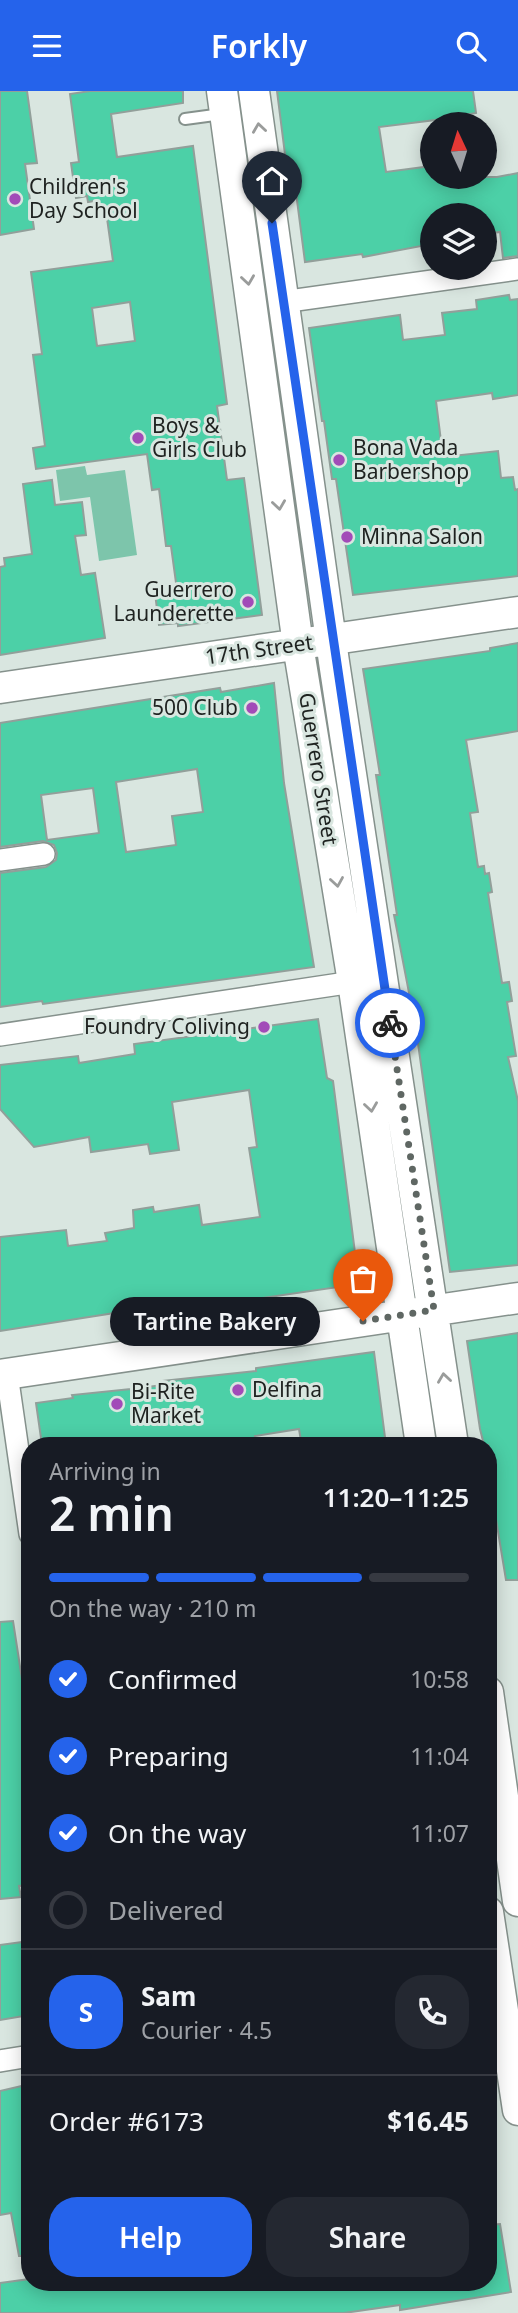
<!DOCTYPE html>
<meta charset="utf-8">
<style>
:root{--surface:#171b24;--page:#242831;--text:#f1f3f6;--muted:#9ea1a6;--line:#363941;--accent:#2563eb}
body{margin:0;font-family:"Noto Sans",sans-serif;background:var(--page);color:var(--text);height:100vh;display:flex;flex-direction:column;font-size:26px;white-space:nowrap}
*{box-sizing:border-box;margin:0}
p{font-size:23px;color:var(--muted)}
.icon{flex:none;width:38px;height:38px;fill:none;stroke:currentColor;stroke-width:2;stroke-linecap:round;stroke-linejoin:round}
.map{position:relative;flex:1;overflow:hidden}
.drawer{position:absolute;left:21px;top:1346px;width:476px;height:854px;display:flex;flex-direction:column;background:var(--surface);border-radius:28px;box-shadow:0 4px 18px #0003}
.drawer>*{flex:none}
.needle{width:46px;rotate:356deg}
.fabs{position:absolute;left:420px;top:21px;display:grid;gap:14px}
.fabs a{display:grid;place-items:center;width:77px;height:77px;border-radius:50%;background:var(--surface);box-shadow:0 4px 18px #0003;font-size:35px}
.pin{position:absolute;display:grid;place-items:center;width:60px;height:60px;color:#fff;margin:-72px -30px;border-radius:50% 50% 50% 0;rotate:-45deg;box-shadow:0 0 7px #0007}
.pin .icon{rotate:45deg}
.courier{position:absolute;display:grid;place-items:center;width:70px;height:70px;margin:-35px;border:5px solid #2563eb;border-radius:50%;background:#fff;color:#222;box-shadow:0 2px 9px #0007}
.bubble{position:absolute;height:49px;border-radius:24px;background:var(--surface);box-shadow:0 4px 18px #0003;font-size:23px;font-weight:600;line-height:49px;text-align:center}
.overview em{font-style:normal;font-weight:600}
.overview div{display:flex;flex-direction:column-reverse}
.overview{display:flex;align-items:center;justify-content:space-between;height:119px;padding:0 28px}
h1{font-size:46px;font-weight:600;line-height:52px}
.bar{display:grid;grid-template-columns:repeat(4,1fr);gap:10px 7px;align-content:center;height:84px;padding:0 28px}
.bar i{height:9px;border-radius:5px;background:var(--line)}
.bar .current{background:var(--accent)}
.bar p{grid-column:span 4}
.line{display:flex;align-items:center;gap:18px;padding:0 28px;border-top:2px solid var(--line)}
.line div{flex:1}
.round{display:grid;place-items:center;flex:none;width:74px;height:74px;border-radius:28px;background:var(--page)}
ol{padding:0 28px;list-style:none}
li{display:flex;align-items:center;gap:21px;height:77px}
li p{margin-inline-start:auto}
li .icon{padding:7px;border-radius:50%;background:var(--accent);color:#fff;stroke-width:4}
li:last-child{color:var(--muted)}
li i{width:38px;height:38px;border:4px solid var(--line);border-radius:50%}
.cta{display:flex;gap:14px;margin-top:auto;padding:14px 28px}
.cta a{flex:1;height:80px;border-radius:28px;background:var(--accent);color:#fff;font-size:28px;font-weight:600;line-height:80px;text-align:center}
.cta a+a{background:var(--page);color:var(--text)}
header{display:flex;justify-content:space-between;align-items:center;height:91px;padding:0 28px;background:var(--accent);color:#fff;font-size:32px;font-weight:600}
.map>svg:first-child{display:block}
.pitch{fill:#7dc5ab}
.building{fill:#4cd0a7;stroke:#929f9a;stroke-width:2;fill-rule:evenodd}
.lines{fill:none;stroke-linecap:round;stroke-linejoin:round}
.lane-casing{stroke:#85918c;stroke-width:14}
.street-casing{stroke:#85918c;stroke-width:24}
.secondary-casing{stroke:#85918c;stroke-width:33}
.lane{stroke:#fff;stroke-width:10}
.street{stroke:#fff;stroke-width:21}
.secondary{stroke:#fff;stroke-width:30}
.oneway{stroke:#9a9c9b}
.done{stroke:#5f6763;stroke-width:7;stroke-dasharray:0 12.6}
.route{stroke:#2563eb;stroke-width:9}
.poi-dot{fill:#a24bb8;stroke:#d9e6e0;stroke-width:2.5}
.labels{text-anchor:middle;stroke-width:6;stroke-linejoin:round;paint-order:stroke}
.poi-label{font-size:21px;fill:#1e2220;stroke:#d9e6e0;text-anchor:start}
.street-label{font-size:21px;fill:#1e2220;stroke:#d9e6e0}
</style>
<header><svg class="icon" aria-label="menu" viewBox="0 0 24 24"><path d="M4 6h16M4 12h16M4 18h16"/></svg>Forkly<svg class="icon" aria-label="search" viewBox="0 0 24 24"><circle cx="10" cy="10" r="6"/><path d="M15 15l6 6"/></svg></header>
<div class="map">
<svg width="518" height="2222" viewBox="0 0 518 2222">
<rect width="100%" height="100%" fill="#d9e6e0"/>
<path class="pitch" d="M 85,375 L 87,384 L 125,379 L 137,464 L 99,470 L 90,406 L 60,410 L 56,379 Z"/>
<path class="building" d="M 0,0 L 27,0 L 37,72 L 25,73 L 34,138 L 0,144 Z
M 90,0 L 183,0 L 183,12 L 111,23 L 117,66 L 193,55 L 227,313 L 217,315 L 227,389 L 244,387 L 262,524 L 178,535 L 178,532 L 159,534 L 155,502 L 177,499 L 171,455 L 166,455 L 159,398 L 152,399 L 147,363 L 36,378 L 33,357 L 45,355 L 33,264 L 42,263 L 31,181 L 113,170 L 106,120 L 96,121 L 94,110 L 88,111 L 87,105 L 76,107 L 71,72 L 79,71 L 70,3 ZM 130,211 L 135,250 L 97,255 L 92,217 Z
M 277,0 L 473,0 L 476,22 L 464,24 L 465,33 L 444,33 L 444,28 L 379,36 L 386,81 L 432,75 L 432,86 L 497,86 L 518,82 L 518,165 L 503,167 L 500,141 L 485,143 L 485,124 L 432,124 L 432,153 L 363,166 L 362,163 L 305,171 L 294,86 L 288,87 Z
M 509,204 L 510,209 L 518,208 L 518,304 L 493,308 L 492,302 L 436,310 L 443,366 L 498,360 L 501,387 L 513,386 L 515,399 L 518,398 L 518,485 L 353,504 L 336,388 L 332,388 L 324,330 L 322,330 L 309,237 L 400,224 L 403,249 L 445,244 L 442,222 L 477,218 L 476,209 Z
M 52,389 L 55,414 L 82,411 L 86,444 L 75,445 L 81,484 L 95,482 L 105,547 L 0,564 L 0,476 L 5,475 L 4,467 L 32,463 L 23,393 Z
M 518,552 L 518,640 L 466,649 L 478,721 L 470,722 L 478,776 L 484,775 L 485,783 L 489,782 L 492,801 L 488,802 L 502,892 L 509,891 L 512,910 L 507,911 L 516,965 L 508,966 L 518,1010 L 518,1174 L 450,1181 L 416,938 L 394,824 L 397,824 L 376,684 L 380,684 L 363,578 L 490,560 L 490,557 Z
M 274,592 L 284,692 L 314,876 L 43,913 L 42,910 L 0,916 L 0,782 L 46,776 L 56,769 L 57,762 L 54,754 L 43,750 L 0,756 L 0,632 L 220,597 L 221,601 ZM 197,678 L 203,721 L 172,725 L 176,754 L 126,761 L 116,691 ZM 93,697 L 99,742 L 47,749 L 41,704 Z
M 318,928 L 327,987 L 333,990 L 359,1193 L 173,1220 L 172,1213 L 0,1240 L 0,1146 L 66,1139 L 68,1155 L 107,1150 L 105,1142 L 134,1137 L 133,1119 L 153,1116 L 154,1121 L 199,1114 L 202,1134 L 260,1126 L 249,1057 L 257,1056 L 249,999 L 172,1011 L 179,1059 L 150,1063 L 148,1053 L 91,1061 L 89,1046 L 34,1056 L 0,1018 L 0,974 L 78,965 L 79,972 L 135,963 L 134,953 Z
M 518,1242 L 518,1489 L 506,1489 L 488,1380 L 488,1354 L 484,1354 L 480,1338 L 467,1250 Z
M 374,1261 L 386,1354 L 308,1354 L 307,1350 L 301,1350 L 299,1338 L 255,1345 L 256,1354 L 42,1354 L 36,1312 L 73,1307 L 72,1304 L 131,1298 L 163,1294 L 163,1290 L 256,1280 L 256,1277 Z
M 13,1530 L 30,1640 L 30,1794 L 19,1795 L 21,1806 L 0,1808 L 0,1531 Z
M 30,1850 L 30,1924 L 0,1929 L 0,1854 Z
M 30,1993 L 30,2165 L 19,2165 L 11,2122 L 0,2124 L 0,2000 Z
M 500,2133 L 511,2201 L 400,2219 L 400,2214 L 344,2222 L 0,2222 L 0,2192 L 30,2188 L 30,2191 L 171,2191 L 171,2195 L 198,2191 L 488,2191 L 488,2134 Z"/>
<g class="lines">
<g class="lane-casing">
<path id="lane" d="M 185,28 L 222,23"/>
</g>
<g class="street-casing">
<path id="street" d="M 282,211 L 518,178
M 0,769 L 44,763
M 0,944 L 353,891
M 7,1283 L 30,1443
M 0,1970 L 30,1965"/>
</g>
<g class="secondary-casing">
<path id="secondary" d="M 222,0 L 298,554 L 353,891 L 421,1354
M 254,0 L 334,571 L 453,1354
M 0,597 L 518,521
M 0,1284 L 518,1207
M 488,1601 L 518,1810
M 488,1821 L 518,2019"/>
</g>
<use href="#lane" class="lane"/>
<use href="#street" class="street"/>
<use href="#secondary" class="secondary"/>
</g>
<defs><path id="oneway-chevron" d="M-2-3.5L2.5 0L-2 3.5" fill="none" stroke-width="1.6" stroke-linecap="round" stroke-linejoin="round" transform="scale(1.75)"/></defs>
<g class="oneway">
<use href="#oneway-chevron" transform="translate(259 37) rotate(-98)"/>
<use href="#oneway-chevron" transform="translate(248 189) rotate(82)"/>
<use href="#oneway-chevron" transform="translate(279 414) rotate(82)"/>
<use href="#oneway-chevron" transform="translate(337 791) rotate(81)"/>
<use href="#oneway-chevron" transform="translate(371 1016) rotate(82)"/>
<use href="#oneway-chevron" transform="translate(444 1287) rotate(-98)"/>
</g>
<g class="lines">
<path class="done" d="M 363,1230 L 434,1219 L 390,932"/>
<path class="route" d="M 272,132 L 390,932"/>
</g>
<g class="poi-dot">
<circle cx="15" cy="108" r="7"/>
<circle cx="138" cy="347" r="7"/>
<circle cx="339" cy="369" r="7"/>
<circle cx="347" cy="446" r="7"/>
<circle cx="248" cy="511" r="7"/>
<circle cx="252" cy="617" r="7"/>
<circle cx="264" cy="936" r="7"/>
<circle cx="238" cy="1299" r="7"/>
<circle cx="117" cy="1313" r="7"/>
</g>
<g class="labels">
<g class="poi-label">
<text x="29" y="103">Children's<tspan x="29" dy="24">Day School</tspan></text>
<text x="152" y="342">Boys &amp;<tspan x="152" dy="24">Girls Club</tspan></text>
<text x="353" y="364">Bona Vada<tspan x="353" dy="24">Barbershop</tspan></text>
<text x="361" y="453">Minna Salon</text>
<text x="234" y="506" text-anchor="end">Guerrero<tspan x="234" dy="24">Launderette</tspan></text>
<text x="238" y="624" text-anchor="end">500 Club</text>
<text x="250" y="943" text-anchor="end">Foundry Coliving</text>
<text x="252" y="1306">Delfina</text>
<text x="131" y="1308">Bi-Rite<tspan x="131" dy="24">Market</tspan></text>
</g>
<g class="street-label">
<text transform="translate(259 559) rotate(-8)" y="7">17th Street</text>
<text transform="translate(318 678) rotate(81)" y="7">Guerrero Street</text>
</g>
</g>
</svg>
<div class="fabs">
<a><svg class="needle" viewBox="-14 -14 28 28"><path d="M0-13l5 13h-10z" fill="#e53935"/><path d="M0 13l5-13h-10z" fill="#9ea1a6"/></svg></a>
<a><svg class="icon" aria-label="layers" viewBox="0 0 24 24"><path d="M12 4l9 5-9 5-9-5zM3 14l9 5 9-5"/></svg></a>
</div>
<div class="pin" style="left:363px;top:1230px;background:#ea580c"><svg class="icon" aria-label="bag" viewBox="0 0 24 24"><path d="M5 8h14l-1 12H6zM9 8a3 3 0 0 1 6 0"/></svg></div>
<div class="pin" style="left:272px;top:132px;background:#1f2937"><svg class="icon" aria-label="home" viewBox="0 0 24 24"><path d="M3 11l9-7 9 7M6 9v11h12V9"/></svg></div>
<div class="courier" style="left:390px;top:932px"><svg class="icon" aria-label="bike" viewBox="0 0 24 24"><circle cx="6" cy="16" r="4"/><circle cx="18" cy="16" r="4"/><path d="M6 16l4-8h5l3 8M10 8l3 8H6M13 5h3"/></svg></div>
<div class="bubble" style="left:110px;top:1206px;width:210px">Tartine Bakery</div>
<section class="drawer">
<div class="overview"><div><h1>2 min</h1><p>Arriving in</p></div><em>11:20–11:25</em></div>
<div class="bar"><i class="current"></i><i class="current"></i><i class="current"></i><i></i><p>On the way · 210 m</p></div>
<ol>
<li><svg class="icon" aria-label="check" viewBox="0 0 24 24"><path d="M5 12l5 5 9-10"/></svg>Confirmed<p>10:58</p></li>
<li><svg class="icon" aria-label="check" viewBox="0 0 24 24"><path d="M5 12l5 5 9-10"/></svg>Preparing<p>11:04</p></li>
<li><svg class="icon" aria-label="check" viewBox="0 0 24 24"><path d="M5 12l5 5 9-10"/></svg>On the way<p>11:07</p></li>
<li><i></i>Delivered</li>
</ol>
<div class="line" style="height:126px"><b class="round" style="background:var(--accent);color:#fff">S</b><div><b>Sam</b><p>Courier · 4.5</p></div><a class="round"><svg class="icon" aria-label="phone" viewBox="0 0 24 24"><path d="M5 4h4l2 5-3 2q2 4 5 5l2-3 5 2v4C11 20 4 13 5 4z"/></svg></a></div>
<div class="line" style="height:91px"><div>Order #6173</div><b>$16.45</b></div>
<div class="cta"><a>Help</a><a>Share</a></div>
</section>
</div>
